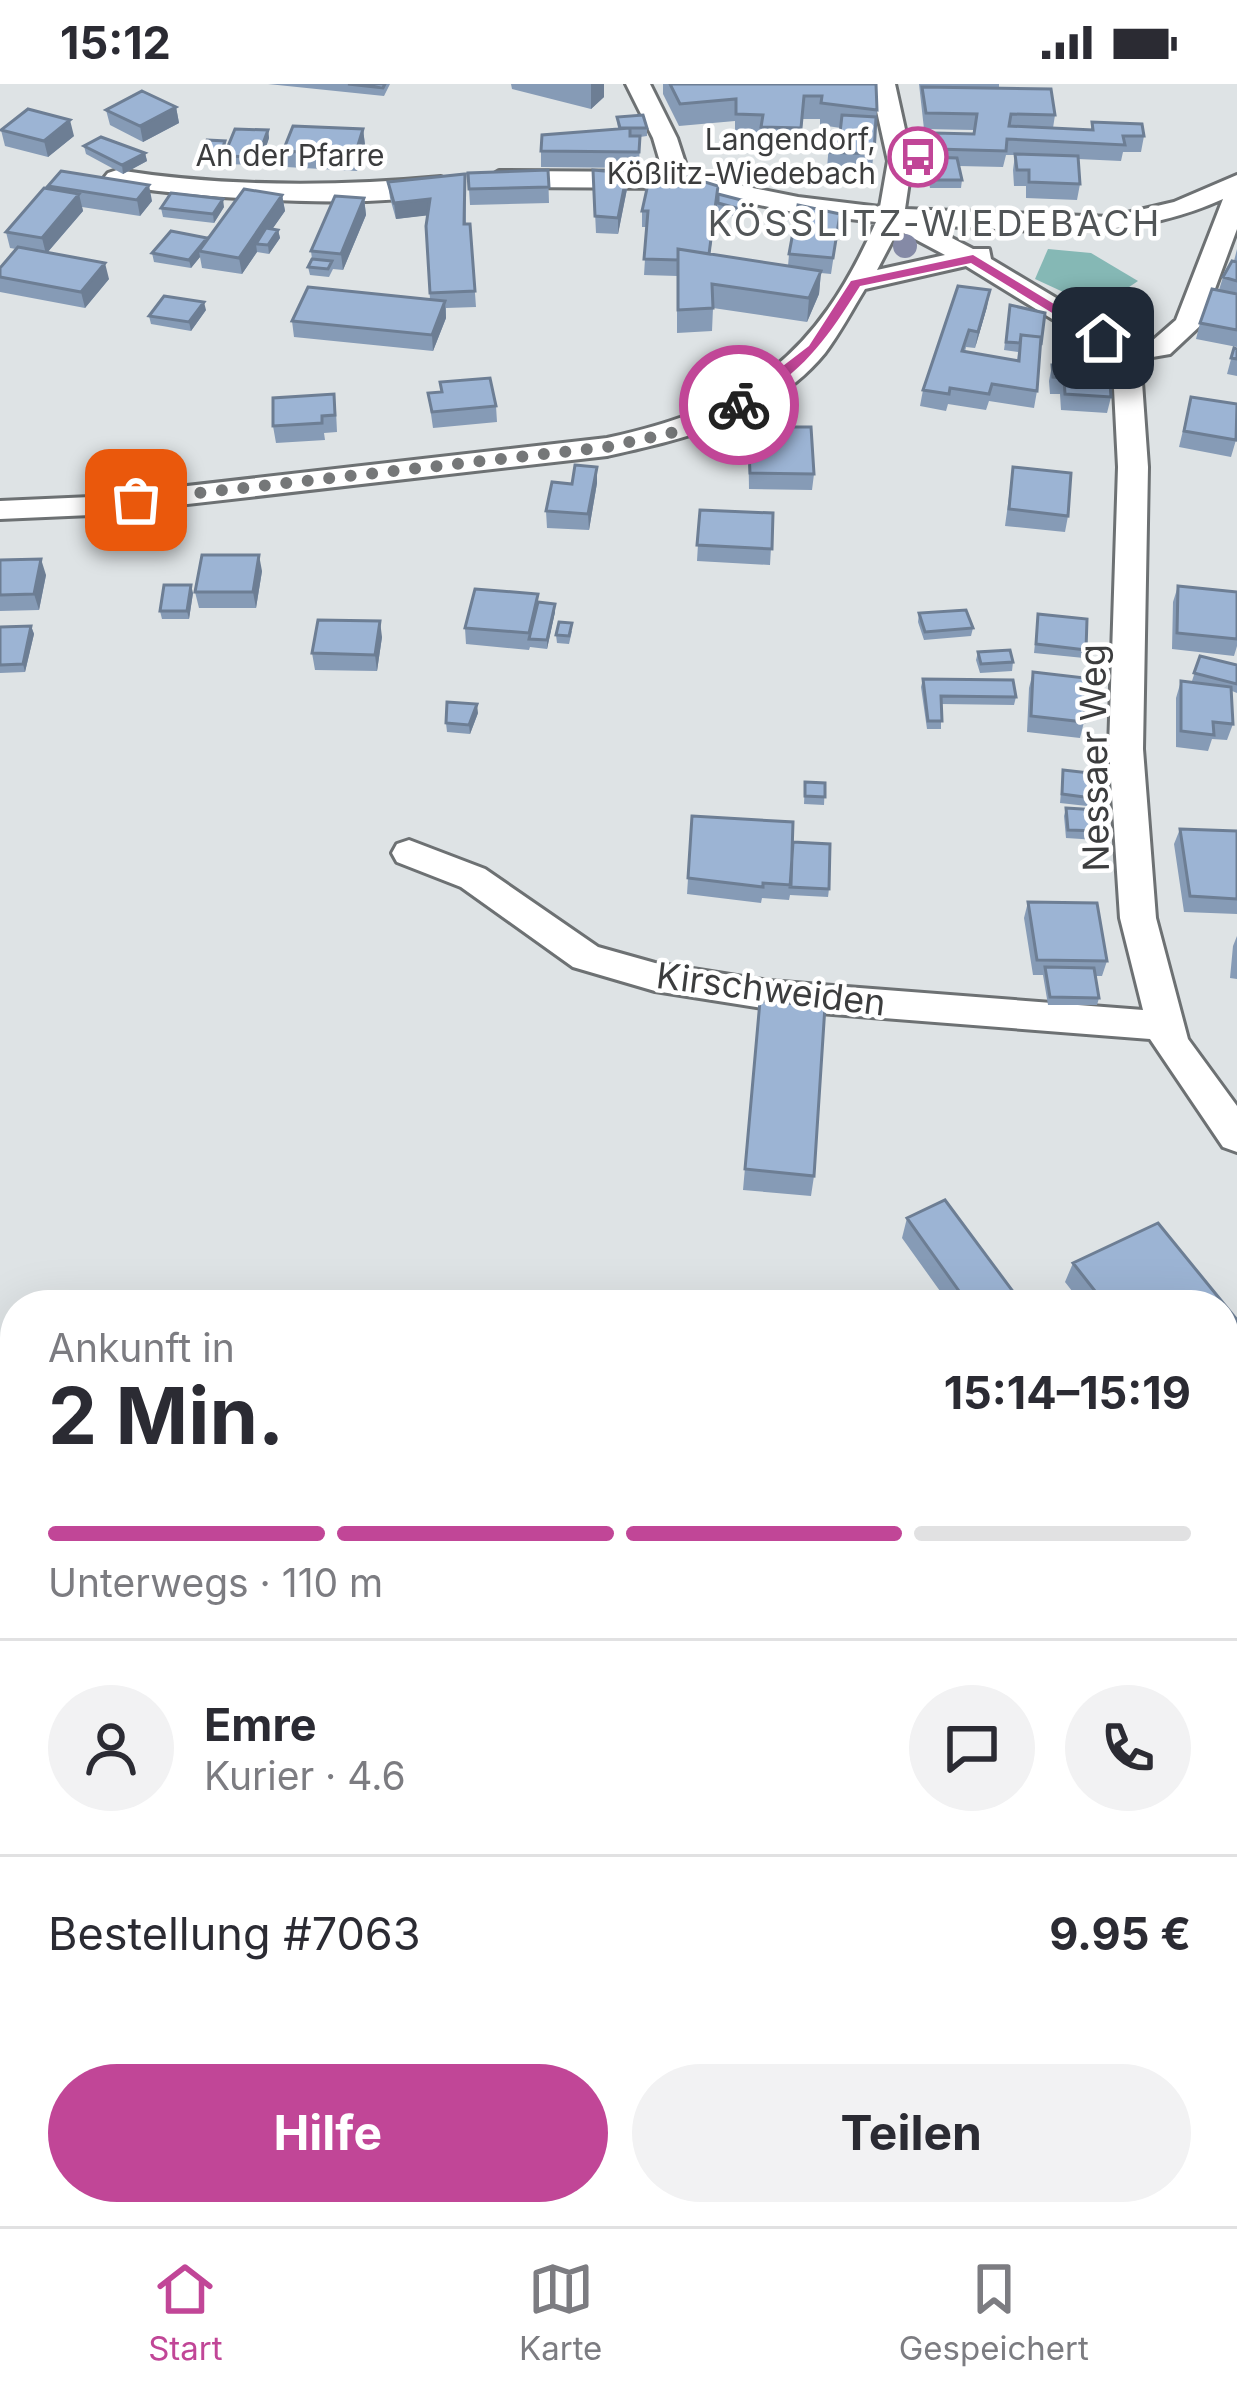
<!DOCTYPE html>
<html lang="de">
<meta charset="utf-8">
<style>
:root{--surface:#fff;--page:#f2f2f3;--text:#2b2b33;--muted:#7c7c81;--line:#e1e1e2;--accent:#c14697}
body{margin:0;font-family:Inter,sans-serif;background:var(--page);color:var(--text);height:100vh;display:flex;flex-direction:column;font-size:45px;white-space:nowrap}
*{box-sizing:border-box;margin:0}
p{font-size:39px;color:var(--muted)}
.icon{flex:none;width:66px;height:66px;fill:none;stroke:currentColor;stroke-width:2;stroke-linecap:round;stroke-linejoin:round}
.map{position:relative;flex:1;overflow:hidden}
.sheet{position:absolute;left:0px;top:1206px;width:1239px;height:936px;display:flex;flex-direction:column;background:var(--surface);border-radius:48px 48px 0 0;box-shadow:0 12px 48px #0002}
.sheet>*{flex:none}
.pin{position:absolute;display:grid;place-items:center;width:102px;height:102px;color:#fff;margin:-51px;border-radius:24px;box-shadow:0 6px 18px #0006}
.courier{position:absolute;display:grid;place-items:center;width:120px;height:120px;margin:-60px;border:9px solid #c14697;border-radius:50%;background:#fff;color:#222;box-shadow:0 3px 15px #0007}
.headline em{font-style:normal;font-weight:700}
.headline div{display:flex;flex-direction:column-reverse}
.headline{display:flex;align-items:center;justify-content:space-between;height:204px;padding:0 48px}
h1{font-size:78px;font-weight:700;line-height:90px}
.bar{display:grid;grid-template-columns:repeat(4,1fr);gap:18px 12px;align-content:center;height:144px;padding:0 48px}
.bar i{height:15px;border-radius:9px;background:var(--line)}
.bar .current{background:var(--accent)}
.bar p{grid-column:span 4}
.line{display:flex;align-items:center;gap:30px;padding:0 48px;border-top:3px solid var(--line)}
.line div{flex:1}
.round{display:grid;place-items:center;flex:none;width:126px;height:126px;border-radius:63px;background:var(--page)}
.action{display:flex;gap:24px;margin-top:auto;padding:24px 48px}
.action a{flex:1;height:138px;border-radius:72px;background:var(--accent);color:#fff;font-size:48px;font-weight:700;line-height:138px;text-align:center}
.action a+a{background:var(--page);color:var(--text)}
.status{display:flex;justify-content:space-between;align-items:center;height:84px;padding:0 60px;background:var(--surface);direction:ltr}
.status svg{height:33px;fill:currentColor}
.tabs{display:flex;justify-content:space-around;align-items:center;height:168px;border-top:3px solid var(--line);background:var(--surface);font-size:33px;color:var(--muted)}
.tabs a{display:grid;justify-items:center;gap:6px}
.tabs .current{color:var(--accent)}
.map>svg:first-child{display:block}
.water{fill:#85b8b5}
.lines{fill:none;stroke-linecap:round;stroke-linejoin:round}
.minor-casing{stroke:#6d7173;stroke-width:6}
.minor{fill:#fff;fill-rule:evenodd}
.tree{fill:#858aa6}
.wall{fill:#869bb6}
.shaded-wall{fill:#6d7e94}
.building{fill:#9cb4d4;stroke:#6d7e94;stroke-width:3}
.route{fill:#c14697}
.done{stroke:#757778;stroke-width:12;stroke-dasharray:0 21.6}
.labels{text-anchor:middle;stroke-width:9;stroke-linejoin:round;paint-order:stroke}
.far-poi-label{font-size:30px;fill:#3c3d3e;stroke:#fff;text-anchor:end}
.far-street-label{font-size:30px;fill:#3c3d3e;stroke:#fff}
.far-quarter-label{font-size:36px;letter-spacing:3px;fill:#515557;stroke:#fff}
.street-label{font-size:36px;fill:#3c3d3e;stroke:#fff}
</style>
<div class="status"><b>15:12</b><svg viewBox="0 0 49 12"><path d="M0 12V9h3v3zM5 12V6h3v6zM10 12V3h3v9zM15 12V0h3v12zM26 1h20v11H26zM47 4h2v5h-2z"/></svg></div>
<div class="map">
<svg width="1237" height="2142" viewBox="0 0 1237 2142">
<rect width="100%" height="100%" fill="#dee3e5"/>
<path class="water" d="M 1048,165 L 1091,169 L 1138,197 L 1098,224 L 1035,195 Z"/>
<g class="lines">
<g class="minor-casing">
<path id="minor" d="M 626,0 L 650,0 L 677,54 L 689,91 L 798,113 L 880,123 L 888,77 L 871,0 L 895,0 L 912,77 L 905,125 L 1110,133 L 1174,118 L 1237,91 L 1237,145 L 1202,240 L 1170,270 L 1135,276 L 1141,284 L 1148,383 L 1143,665 L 1156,834 L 1188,955 L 1237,1022 L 1237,1068 L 1223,1063 L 1150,955 L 769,925 L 655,907 L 573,883 L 461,803 L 397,778 L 392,769 L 397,760 L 409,756 L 485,785 L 598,863 L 655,879 L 769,897 L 1143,926 L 1120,834 L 1109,665 L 1118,383 L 1113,285 L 1093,260 L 966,182 L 865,205 C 852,226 840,249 825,269 C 771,335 686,354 607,372 L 91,431 L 0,435 L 0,417 L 91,413 L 607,354 C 749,323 816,273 876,138 L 798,129 L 678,104 L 499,103 L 486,95 L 499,87 L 663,88 L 653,54 ZM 1223,115 L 1176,236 L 1152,257 L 1123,261 L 1113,248 L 991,175 L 989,165 L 973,165 L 927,141 C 1033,146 1123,160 1223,115 ZM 898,146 L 945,171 L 877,186 Z
M 117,86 C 225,103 332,103 441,93 L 454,101 C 420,132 160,112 108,99 L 104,94 L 108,89 Z"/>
</g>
<use href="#minor" class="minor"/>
</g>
<circle class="tree" cx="905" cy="162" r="12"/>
<path class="wall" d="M 268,0 L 390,0 L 384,12 Z
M 511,0 L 604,0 L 604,13 L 591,25 L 512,5 Z
M 663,0 L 876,0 L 877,26 L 872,86 L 827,84 L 830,48 L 840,49 L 841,44 L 820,41 L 820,35 L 803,35 L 799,67 L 760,66 L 761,54 L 735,53 L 735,37 L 679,42 L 663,10 Z
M 919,0 L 999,0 L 999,5 L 1055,31 L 1053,44 L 1091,46 L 1092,38 L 1144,52 L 1141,68 L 1123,68 L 1121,77 L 1078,75 L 1080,100 L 1077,116 L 1026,114 L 1026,102 L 1014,102 L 1013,86 L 1015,71 L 1006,71 L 1003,83 L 959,82 L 962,96 L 961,104 L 930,104 L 925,82 L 926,73 L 933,73 L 935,49 L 974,50 L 974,46 L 924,45 Z
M 176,23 L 179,39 L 143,58 L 110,41 L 106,26 Z
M 617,33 L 647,44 L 647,52 L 640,53 L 639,84 L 541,83 L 541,67 L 618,45 Z
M 363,45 L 365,61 L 357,87 L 286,83 L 283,67 Z
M 1,46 L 74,52 L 48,73 L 5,62 Z
M 268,46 L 269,54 L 260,81 L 225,80 L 224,72 L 221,79 L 202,79 L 201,71 L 225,57 L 227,65 Z
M 84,62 L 145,69 L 147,77 L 123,90 L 86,70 Z
M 548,86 L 549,119 L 470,121 L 468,89 Z
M 593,86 L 627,89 L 627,105 L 618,150 L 596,149 Z
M 465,90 L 466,140 L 470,140 L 476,223 L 446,224 L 446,234 L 433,267 L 294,253 L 292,237 L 430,216 L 426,142 L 427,131 L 396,135 L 390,114 L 388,98 Z
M 48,102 L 152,117 L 140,132 L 82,123 L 83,127 L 47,169 L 109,195 L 85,224 L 0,208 L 0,184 L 16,165 L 10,164 L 6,148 L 49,105 Z
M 718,110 L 745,117 L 744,125 L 740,134 L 716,127 L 710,170 L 788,182 L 789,170 L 840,130 L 831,190 L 821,189 L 819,210 L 807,238 L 713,224 L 712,247 L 677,249 L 677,192 L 644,191 L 647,143 L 642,143 L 642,127 Z
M 282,111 L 285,127 L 272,145 L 278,146 L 280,154 L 269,170 L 257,168 L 242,190 L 202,184 L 200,173 L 191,184 L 154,178 L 152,169 L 207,156 Z
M 364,114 L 366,131 L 343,186 L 333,185 L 329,193 L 310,191 L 308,183 L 312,175 L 311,167 Z
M 224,123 L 214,139 L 163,133 L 161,124 Z
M 1237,165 L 1237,263 L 1196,255 L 1200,239 L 1219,206 L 1223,193 L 1234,177 Z
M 1010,221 L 1037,307 L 1034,324 L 989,317 L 986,326 L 948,320 L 946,327 L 920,322 L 923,306 L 987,223 L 975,264 L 966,263 L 965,268 L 1017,277 L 1018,268 L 1004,266 Z
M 206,226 L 191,247 L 151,240 L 149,232 Z
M 1234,264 L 1237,265 L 1237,292 L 1227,290 Z
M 1062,266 L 1111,313 L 1107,329 L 1061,326 L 1060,310 L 1050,310 L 1049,297 L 1052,281 L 1059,281 Z
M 440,298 L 496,322 L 497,338 L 433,344 L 428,309 L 441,308 Z
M 1191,313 L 1236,356 L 1231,373 L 1179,363 Z
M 336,327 L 337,348 L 324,349 L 325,356 L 276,359 L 273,342 Z
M 748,343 L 814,390 L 812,406 L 749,405 Z
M 1013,383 L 1068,432 L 1065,448 L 1005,442 Z
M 597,399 L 589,446 L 547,444 L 546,427 L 572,400 Z
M 700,426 L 773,429 L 770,481 L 697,477 Z
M 0,476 L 46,491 L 39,526 L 0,527 Z
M 262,487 L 256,524 L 199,524 L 195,508 Z
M 1178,502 L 1237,508 L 1237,562 L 1234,572 L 1172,565 L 1173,518 Z
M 193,509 L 189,535 L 162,535 L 160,527 Z
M 538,518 L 555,528 L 547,565 L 530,563 L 529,566 L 466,560 L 465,544 Z
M 919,529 L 973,544 L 971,552 L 924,556 L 918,538 Z
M 1038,530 L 1086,566 L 1084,574 L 1034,569 Z
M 31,542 L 34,550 L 25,588 L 0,589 L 0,543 Z
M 572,547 L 569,560 L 557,559 L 556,551 Z
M 382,553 L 377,587 L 315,586 L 312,569 Z
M 978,568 L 1013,578 L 1012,587 L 980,589 L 976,576 Z
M 1200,572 L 1237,581 L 1237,609 L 1232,607 L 1233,640 L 1227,656 L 1212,655 L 1208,667 L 1176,663 L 1176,614 L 1181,597 L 1203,600 L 1192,597 Z
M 1033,588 L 1084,638 L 1080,654 L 1027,648 L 1029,604 Z
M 923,595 L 1016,613 L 1014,621 L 941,620 L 941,645 L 927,645 L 921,603 Z
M 478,629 L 470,650 L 447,648 L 446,639 Z
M 1063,686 L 1099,715 L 1096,723 L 1060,719 Z
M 805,698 L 825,699 L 824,721 L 804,720 Z
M 1066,724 L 1099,747 L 1097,756 L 1066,754 L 1064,732 Z
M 692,732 L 793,758 L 829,805 L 828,813 L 790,811 L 789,816 L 762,814 L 761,819 L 687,810 Z
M 1180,745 L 1237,747 L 1237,830 L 1184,828 L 1174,760 Z
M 1028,818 L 1107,877 L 1102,892 L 1096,892 L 1099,914 L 1097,921 L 1048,921 L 1043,891 L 1033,891 L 1024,834 Z
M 1237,852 L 1237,895 L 1230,894 L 1233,862 Z
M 760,917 L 814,1092 L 811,1112 L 743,1106 Z
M 907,1134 L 1023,1221 L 950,1221 L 902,1154 Z
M 1158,1139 L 1237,1236 L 1237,1267 L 1224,1274 L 1224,1221 L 1083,1221 L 1065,1198 L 1073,1179 Z
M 1237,1637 L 1237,1842 L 1224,1824 L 1224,1645 Z
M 1128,2127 L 1224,2127 L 1237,2142 L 1137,2142 Z"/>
<path class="shaded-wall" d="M 591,0 L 604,0 L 604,13 L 591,25 Z
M 176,23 L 179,39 L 143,58 L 140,42 Z
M 70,36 L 74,52 L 48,73 L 44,57 Z
M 363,45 L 365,61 L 357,87 L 355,71 Z
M 268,46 L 269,54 L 260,81 L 258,73 Z
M 145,69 L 147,77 L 123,90 L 122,81 Z
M 627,89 L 627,105 L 618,150 L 618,134 Z
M 149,101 L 152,117 L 140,132 L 137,116 Z
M 79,110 L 83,127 L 46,170 L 42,154 Z
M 282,111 L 285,127 L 262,160 L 256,160 L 257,168 L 242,190 L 239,174 Z
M 364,114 L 366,131 L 343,186 L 341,170 Z
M 223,115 L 224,123 L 214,139 L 213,130 Z
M 430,115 L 431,131 L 396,135 L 394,119 Z
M 278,146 L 280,154 L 269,170 L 268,161 Z
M 207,154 L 204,168 L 199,167 L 200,173 L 191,184 L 189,176 Z
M 105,179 L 109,195 L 85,224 L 81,208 Z
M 821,187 L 819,210 L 807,238 L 809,214 Z
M 990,206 L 987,223 L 975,264 L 978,248 Z
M 445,217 L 446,234 L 433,267 L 432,251 Z
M 204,218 L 206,226 L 191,247 L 189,238 Z
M 597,383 L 597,399 L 589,446 L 588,430 Z
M 259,471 L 262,487 L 256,524 L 253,508 Z
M 41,475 L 46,491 L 39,526 L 34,510 Z
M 191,501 L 193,509 L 189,535 L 187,527 Z
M 555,520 L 555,528 L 547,565 L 547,556 Z
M 380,537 L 382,553 L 377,587 L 375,571 Z
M 31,542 L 34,550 L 25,588 L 23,580 Z
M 477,620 L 478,629 L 470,650 L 469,641 Z
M 1237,1253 L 1237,1267 L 1224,1274 L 1224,1260 Z
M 1237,1502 L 1237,1512 L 1224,1520 L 1224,1510 Z"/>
<path class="building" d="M 348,0 L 385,0 L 383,4 Z
M 670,0 L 876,0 L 877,26 L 821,19 L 822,12 L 804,12 L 801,44 L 761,43 L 763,31 L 736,30 L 736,15 L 680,20 Z
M 922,3 L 1051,5 L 1055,31 L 1011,30 L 1009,42 L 1093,46 L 1092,38 L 1142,40 L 1144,52 L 1123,52 L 1125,61 L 1007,55 L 1006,67 L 936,65 L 935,49 L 974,50 L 977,30 L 926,29 Z
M 142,7 L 176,23 L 140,42 L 106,26 Z
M 28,25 L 70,36 L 44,57 L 1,46 Z
M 643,31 L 647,44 L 620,44 L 617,33 Z
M 842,31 L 876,33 L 874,70 L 828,68 L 830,48 L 840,49 Z
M 293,42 L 363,45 L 355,71 L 283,67 Z
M 630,44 L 630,52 L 640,52 L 639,68 L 541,67 L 542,51 Z
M 235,45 L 268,46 L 258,73 L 224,72 Z
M 101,53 L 145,69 L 122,81 L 84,62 Z
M 207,56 L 225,57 L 220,71 L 201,71 Z
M 1015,70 L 1078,72 L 1080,100 L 1029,98 L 1029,86 L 1017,86 Z
M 926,73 L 957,74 L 962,96 L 931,96 Z
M 548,86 L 549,103 L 469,105 L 468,89 Z
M 593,86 L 627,89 L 618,134 L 595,132 Z
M 61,87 L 149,101 L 137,116 L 48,102 Z
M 465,90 L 464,140 L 470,140 L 475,207 L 430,209 L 426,142 L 430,115 L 394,119 L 388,98 Z
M 650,91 L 689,93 L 718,102 L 709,170 L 678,165 L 678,176 L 644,175 L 648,127 L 642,127 Z
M 44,104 L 79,110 L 42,154 L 6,148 Z
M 244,105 L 282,111 L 239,174 L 199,167 Z
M 171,109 L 223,115 L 213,130 L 161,124 Z
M 718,110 L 745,117 L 740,125 L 718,119 Z
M 335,112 L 364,114 L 341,170 L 311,167 Z
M 798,121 L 840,130 L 833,174 L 789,170 Z
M 266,144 L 278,146 L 268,161 L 256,160 Z
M 171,147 L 207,154 L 189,176 L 152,169 Z
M 18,163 L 105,179 L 81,208 L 0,193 L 0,184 Z
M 678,165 L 821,187 L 809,214 L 712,200 L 713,224 L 678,226 Z
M 312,175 L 332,177 L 328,185 L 308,183 Z
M 1232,177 L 1237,178 L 1237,197 L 1223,193 Z
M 958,202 L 990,206 L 978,248 L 969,246 L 962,267 L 1019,277 L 1021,251 L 1041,253 L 1037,307 L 992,300 L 989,310 L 950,304 L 949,310 L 923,306 Z
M 308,203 L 445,217 L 432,251 L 292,237 Z
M 1212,205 L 1237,210 L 1237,246 L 1200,239 Z
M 164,212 L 204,218 L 189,238 L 149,232 Z
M 1010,221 L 1045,229 L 1041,261 L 1041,253 L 1021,251 L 1020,259 L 1006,258 Z
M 1234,264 L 1237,265 L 1237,275 L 1231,274 Z
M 1062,266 L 1108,269 L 1111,313 L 1065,310 L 1064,294 L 1053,293 L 1052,281 L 1063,281 Z
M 490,294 L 496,322 L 432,328 L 428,309 L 442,308 L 440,298 Z
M 334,310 L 335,331 L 322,332 L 322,339 L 273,342 L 273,314 Z
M 1191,313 L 1237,320 L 1236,356 L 1184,347 Z
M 748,343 L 811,343 L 814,390 L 750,389 Z
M 575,381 L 597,383 L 588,430 L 546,427 L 552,398 L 572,400 Z
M 1013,383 L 1071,389 L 1068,432 L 1009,425 Z
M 700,426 L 773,429 L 772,465 L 697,461 Z
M 202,471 L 259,471 L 253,508 L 195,508 Z
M 41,475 L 34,510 L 0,511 L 0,476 Z
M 164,501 L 191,501 L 187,527 L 160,527 Z
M 1178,502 L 1237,508 L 1237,555 L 1177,549 Z
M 475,505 L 538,510 L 529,549 L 465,544 Z
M 538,518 L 555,520 L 547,556 L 529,555 Z
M 966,526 L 973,544 L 925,548 L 919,529 Z
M 1038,530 L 1087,535 L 1086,566 L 1036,560 Z
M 318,536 L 380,537 L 375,571 L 312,569 Z
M 559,538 L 572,539 L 569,552 L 556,551 Z
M 31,542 L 23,580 L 0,581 L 0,543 Z
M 1010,566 L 1013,578 L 981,580 L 978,568 Z
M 1200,572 L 1237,581 L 1237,600 L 1194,589 Z
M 1033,588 L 1085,594 L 1084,638 L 1031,632 Z
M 923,595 L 1013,596 L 1016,613 L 941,612 L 942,637 L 928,637 Z
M 1181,597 L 1231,603 L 1233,640 L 1213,638 L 1214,651 L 1181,647 Z
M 447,618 L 477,620 L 469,641 L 446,639 Z
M 1063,686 L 1099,690 L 1099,715 L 1062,710 Z
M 805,698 L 825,699 L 825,713 L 805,712 Z
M 1066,724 L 1097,726 L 1099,747 L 1068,746 Z
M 692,732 L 793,738 L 791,801 L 763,799 L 763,803 L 688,794 Z
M 1180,745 L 1237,747 L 1237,815 L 1190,812 Z
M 793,758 L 830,760 L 829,805 L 790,803 Z
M 1028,818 L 1097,819 L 1107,877 L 1037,876 Z
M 1045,883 L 1094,884 L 1099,914 L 1050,913 Z
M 760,917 L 825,922 L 814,1092 L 745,1085 Z
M 945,1116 L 1023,1221 L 969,1221 L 907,1134 Z
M 1158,1139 L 1237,1236 L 1237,1253 L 1224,1260 L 1224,1221 L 1106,1221 L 1073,1179 Z
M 1237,1383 L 1237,1502 L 1224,1510 L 1224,1391 Z
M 1237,1637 L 1237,1806 L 1224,1788 L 1224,1645 Z
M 1224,1965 L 1237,1984 L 1237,2142 L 1156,2142 L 1146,2127 L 1224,2127 Z"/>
<path class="route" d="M 973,171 L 1110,254 L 1098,257 L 971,179 L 860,202 C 823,261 804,286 744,324 L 732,321 L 809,262 L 851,197 Z"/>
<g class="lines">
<path class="done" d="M 136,416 L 607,363 L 675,348 L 739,321"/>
</g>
<defs>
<g id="bus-ring" transform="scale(3)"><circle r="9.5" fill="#fff" stroke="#c14697" stroke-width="1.5"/><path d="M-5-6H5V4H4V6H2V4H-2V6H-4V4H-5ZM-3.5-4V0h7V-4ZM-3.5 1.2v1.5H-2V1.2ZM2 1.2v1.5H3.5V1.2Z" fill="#c14697"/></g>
</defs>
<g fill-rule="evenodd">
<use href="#bus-ring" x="918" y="73"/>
</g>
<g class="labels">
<g class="far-poi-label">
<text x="876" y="66">Langendorf,<tspan x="876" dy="34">Kößlitz-Wiedebach</tspan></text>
</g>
<g class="far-street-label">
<text x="290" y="82">An der Pfarre</text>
</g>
<g class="far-quarter-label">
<text x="935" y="152">KÖSSLITZ-WIEDEBACH</text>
</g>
<g class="street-label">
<text transform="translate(1094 674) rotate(-91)" y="13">Nessaer Weg</text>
<text transform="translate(771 905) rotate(7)" y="13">Kirschweiden</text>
</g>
</g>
</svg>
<div class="pin" style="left:136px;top:416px;background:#ea580c"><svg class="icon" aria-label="bag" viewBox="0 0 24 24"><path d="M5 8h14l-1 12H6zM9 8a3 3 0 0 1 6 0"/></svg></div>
<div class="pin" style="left:1103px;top:254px;background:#1f2937"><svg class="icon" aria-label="home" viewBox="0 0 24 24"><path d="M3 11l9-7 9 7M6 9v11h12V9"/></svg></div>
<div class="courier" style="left:739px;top:321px"><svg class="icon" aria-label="bike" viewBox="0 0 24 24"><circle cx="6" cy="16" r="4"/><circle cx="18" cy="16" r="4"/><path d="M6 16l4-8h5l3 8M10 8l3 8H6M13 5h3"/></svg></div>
<section class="sheet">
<div class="headline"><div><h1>2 Min.</h1><p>Ankunft in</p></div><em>15:14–15:19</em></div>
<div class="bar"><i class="current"></i><i class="current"></i><i class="current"></i><i></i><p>Unterwegs · 110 m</p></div>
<div class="line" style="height:216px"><a class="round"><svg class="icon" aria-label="person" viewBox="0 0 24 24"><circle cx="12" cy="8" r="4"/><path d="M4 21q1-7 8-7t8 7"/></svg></a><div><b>Emre</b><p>Kurier · 4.6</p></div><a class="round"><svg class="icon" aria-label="chat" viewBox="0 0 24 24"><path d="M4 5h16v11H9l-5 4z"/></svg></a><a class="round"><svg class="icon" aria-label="phone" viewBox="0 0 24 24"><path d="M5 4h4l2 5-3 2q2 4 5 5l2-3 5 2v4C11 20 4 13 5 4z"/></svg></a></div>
<div class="line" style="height:156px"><div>Bestellung #7063</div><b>9.95 €</b></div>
<div class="action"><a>Hilfe</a><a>Teilen</a></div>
</section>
</div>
<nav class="tabs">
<a class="current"><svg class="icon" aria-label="home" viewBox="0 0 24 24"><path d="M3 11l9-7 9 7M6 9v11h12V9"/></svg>Start</a>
<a><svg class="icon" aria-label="map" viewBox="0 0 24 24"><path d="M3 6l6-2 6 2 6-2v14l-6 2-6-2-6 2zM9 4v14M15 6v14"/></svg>Karte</a>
<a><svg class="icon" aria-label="saved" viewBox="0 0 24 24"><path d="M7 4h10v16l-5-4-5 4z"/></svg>Gespeichert</a>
</nav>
